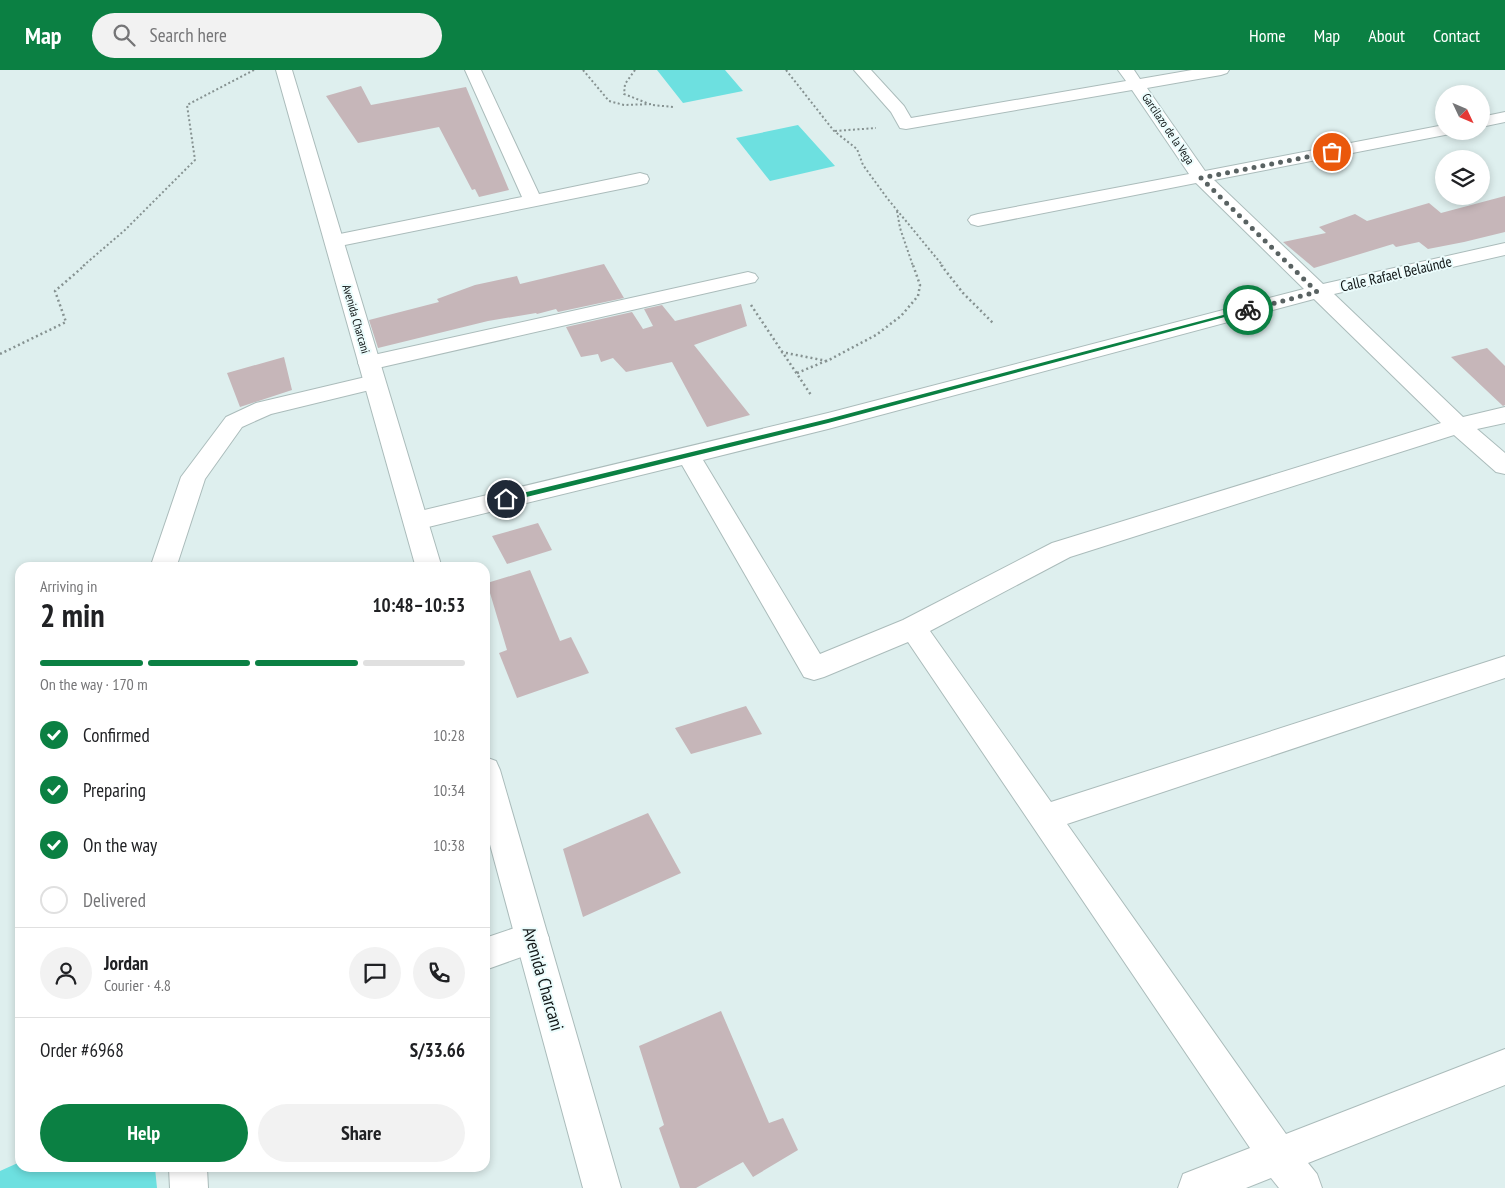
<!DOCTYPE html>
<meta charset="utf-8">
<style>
:root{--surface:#fff;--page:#f2f2f2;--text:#202124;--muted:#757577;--line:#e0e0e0;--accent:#0b8043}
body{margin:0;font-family:"PT Sans Narrow",sans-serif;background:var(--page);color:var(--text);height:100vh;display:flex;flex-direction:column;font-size:19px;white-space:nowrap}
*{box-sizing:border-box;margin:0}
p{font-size:16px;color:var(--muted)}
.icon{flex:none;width:28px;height:28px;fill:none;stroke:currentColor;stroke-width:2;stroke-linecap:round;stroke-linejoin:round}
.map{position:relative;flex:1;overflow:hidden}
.side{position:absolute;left:15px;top:492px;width:475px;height:610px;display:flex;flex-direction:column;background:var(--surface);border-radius:15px;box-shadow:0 2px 8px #0003}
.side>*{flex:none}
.needle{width:32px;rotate:134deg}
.fabs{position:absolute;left:1435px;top:15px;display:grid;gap:10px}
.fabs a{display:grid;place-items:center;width:55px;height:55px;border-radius:50%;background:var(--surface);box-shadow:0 2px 8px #0003;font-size:25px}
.pin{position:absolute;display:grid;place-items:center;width:42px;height:42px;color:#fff;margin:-21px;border:2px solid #fff;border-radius:50%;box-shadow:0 1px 5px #0007}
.courier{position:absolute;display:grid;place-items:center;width:50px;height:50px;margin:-25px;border:4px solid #0b8043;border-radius:50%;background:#fff;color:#222;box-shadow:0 1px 6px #0007}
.headline em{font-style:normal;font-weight:800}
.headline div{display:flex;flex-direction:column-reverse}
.headline{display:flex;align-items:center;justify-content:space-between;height:85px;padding:0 25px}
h1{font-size:32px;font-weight:800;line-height:38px}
.bar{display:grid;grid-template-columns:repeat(4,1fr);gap:8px 5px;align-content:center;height:60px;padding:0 25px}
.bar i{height:6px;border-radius:4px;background:var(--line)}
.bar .selected{background:var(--accent)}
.bar p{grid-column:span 4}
.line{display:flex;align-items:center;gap:12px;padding:0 25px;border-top:1px solid var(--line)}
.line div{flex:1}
.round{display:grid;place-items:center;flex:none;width:52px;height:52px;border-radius:26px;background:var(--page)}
ol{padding:0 25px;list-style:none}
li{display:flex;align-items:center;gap:15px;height:55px}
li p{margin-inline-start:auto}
li .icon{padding:5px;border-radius:50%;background:var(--accent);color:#fff;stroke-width:4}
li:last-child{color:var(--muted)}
li i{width:28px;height:28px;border:2px solid var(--line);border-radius:50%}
.cta{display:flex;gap:10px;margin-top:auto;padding:10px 25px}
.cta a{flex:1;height:58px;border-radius:30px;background:var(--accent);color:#fff;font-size:20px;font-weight:800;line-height:58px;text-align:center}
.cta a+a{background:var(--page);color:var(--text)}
header{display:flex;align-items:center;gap:30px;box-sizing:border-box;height:70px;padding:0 25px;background:var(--accent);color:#fff}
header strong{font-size:24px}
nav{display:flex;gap:28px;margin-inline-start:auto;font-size:18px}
.search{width:350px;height:45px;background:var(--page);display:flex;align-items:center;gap:12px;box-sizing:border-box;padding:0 18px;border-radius:28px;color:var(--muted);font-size:19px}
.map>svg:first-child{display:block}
.green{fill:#6de0e0}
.building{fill:#c6b6b9}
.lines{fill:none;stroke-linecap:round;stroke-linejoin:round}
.minor-casing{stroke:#abbcbb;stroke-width:2}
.major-casing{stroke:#abbcbb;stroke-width:2}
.path-far1{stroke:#869291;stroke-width:2;stroke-dasharray:2 2.5;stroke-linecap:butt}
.path{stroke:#869291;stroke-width:2.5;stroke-dasharray:2 3;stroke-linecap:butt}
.minor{fill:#fff;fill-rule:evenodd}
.major{fill:#fff;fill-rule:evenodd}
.route{fill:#0b8043}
.done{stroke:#596262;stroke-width:5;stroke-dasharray:0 9}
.labels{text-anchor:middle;stroke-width:4;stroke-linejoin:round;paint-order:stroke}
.far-street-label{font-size:12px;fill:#111616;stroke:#ebfcfc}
.street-label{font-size:15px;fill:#111616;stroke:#ebfcfc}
.near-street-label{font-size:18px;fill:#111616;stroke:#ebfcfc}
</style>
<header>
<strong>Map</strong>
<div class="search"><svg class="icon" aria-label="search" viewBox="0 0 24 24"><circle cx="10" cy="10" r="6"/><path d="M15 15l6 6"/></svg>Search here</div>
<nav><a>Home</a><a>Map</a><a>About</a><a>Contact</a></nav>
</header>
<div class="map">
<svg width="1505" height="1118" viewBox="0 0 1505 1118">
<rect width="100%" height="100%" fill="#deefee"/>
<path class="green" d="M 657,0 L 725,0 L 743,21 L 683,33 Z
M 798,55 L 835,96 L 770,111 L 736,68 Z
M 20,1092 L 20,1098 L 155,1098 L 157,1118 L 0,1118 L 0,1101 Z"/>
<path class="building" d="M 361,16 L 371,35 L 466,17 L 509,120 L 479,127 L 475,119 L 472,120 L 439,57 L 358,73 L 326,26 Z
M 1505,126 L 1505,162 L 1464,172 L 1428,179 L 1419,172 L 1396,177 L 1393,174 L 1314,198 L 1283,172 L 1326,163 L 1319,157 L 1355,144 L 1367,151 L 1429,133 L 1441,143 Z
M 604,194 L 624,228 L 558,242 L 556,239 L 537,244 L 536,243 L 488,251 L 378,278 L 369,250 L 439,232 L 437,229 L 475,215 L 517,206 L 520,214 Z
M 741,234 L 747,256 L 694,275 L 750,345 L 707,357 L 672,292 L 626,302 L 613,288 L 601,292 L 598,284 L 581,287 L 566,257 L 632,242 L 643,259 L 653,256 L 644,239 L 662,235 L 675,251 Z
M 1487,278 L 1505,296 L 1505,335 L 1503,336 L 1451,287 Z
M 284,287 L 292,320 L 240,337 L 227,303 Z
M 538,453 L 552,480 L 507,494 L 492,466 Z
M 530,500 L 560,571 L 571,567 L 589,603 L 517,628 L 499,583 L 507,580 L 487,513 Z
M 746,636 L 762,664 L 691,684 L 675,658 Z
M 648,743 L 681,803 L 583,847 L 563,779 Z
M 721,941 L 769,1053 L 783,1048 L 798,1080 L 753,1107 L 743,1092 L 696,1118 L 680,1118 L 659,1058 L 664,1055 L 639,976 Z"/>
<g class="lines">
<g class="minor-casing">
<path id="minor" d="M 465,0 L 481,0 L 539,124 L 640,103 L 647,105 L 649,109 L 647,113 L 640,115 L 335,177 L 328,175 L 325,171 L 328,167 L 335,165 L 522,127 Z
M 854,0 L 871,0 L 904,36 L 911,48 L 1126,11 L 1118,0 L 1134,0 L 1140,9 L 1192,0 L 1229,0 L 1227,3 L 1221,5 L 1147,18 L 1205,101 L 1444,55 L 1444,61 L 1452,61 L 1450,64 L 1214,110 L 1323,214 L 1505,173 L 1505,185 L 1334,224 L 1463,347 L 1505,337 L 1505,353 L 1477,359 L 1505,383 L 1505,404 L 1496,402 L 1454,365 L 1070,487 L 930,561 L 1051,732 L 1505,586 L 1505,608 L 1067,754 L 1286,1064 L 1505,979 L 1505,1015 L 1308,1093 L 1317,1104 L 1322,1118 L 1279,1118 L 1271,1108 L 1246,1118 L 1178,1118 L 1183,1104 L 1250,1078 L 908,572 L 824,607 L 814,610 L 804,607 L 682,395 L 416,460 L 407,457 L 403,451 L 407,445 L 416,442 L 828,343 L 1304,219 L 1196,113 L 978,156 L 971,154 L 968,150 L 971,146 L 978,144 L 1189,104 L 1132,20 L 906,59 L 900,58 L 891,42 ZM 1314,229 L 1441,353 L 1052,473 L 903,550 L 820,584 L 703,390 L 828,359 Z
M 1505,42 L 1505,52 L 1481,57 L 1481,47 Z
M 748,202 L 755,204 L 758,208 L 755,212 L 369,300 L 361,298 L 358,293 L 361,288 L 369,286 Z
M 374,305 L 382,307 L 385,312 L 382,317 L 271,344 L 242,357 L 205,409 L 176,498 L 150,498 L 181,407 L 226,347 L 256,333 Z
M 532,852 L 544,857 L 549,868 L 544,879 L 485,900 L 485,868 Z
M 169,1098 L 207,1098 L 208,1118 L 170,1118 Z"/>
</g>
<g class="major-casing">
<path id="major" d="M 276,0 L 292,0 L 442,498 L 416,498 Z
M 485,687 L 496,691 L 500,700 L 621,1118 L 583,1118 L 485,756 Z"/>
</g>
<path class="path-far1" d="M 583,0 L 609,31 L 624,35 L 653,34
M 635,0 L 625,14 L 624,24 L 647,33
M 786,0 L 834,61 L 857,79 L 863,95 L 887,128 L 943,196
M 653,35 L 673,37
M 835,61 L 876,58
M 897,141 L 900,158 L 913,196
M 83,196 L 125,160 L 195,90 L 187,35 L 254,0"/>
<path class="path" d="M 941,195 L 963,223 L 993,253
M 751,235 L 811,325
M 781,282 L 827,291 L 876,265 L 901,246 L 918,226 L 920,215 L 913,195
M 0,284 L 66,252 L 55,221 L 85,195
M 797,303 L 826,291"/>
<use href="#minor" class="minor"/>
<use href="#major" class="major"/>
</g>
<path class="route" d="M 1246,239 L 1251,240 L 828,353 L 506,432 L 503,429 L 506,427 L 828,349 Z"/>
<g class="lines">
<path class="done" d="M 1248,240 L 1317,222 L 1201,108 L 1332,82"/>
</g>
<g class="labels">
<g class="far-street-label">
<text transform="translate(1168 59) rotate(56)" y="4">Garcilazo de la Vega</text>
<text transform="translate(356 249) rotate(74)" y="4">Avenida Charcani</text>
</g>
<g class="street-label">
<text transform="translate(1396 204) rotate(-13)" y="5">Calle Rafael Belaúnde</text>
</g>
<g class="near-street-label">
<text transform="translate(543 909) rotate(74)" y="6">Avenida Charcani</text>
</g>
</g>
</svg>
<div class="fabs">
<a><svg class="needle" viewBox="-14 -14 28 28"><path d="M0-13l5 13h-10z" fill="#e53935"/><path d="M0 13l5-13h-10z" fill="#757577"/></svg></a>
<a><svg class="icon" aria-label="layers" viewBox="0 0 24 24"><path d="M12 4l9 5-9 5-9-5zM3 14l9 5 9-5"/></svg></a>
</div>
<div class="pin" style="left:1332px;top:82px;background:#ea580c"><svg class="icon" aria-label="bag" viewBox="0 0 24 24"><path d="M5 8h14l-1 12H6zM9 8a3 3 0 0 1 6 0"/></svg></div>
<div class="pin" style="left:506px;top:429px;background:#1f2937"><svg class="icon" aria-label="home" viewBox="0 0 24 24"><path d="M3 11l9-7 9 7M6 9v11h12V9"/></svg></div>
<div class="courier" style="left:1248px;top:240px"><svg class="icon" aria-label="bike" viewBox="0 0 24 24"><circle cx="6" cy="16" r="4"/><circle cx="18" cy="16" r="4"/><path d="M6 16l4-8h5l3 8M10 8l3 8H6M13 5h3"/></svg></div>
<section class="side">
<div class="headline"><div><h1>2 min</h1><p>Arriving in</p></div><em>10:48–10:53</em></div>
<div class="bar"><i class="selected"></i><i class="selected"></i><i class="selected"></i><i></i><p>On the way · 170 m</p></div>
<ol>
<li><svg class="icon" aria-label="check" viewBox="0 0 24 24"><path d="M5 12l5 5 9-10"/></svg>Confirmed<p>10:28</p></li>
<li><svg class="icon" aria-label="check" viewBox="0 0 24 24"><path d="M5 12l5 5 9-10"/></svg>Preparing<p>10:34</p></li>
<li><svg class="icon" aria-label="check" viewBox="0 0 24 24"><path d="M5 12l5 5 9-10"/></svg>On the way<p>10:38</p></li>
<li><i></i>Delivered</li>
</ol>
<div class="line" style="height:90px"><a class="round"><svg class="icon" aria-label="person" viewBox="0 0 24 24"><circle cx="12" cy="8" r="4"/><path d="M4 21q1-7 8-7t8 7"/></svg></a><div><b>Jordan</b><p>Courier · 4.8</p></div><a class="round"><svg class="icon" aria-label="chat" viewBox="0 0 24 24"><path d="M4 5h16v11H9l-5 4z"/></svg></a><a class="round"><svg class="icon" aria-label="phone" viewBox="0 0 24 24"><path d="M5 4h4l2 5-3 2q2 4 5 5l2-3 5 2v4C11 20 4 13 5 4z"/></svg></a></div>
<div class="line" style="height:65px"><div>Order #6968</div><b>S/33.66</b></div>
<div class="cta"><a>Help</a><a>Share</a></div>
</section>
</div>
